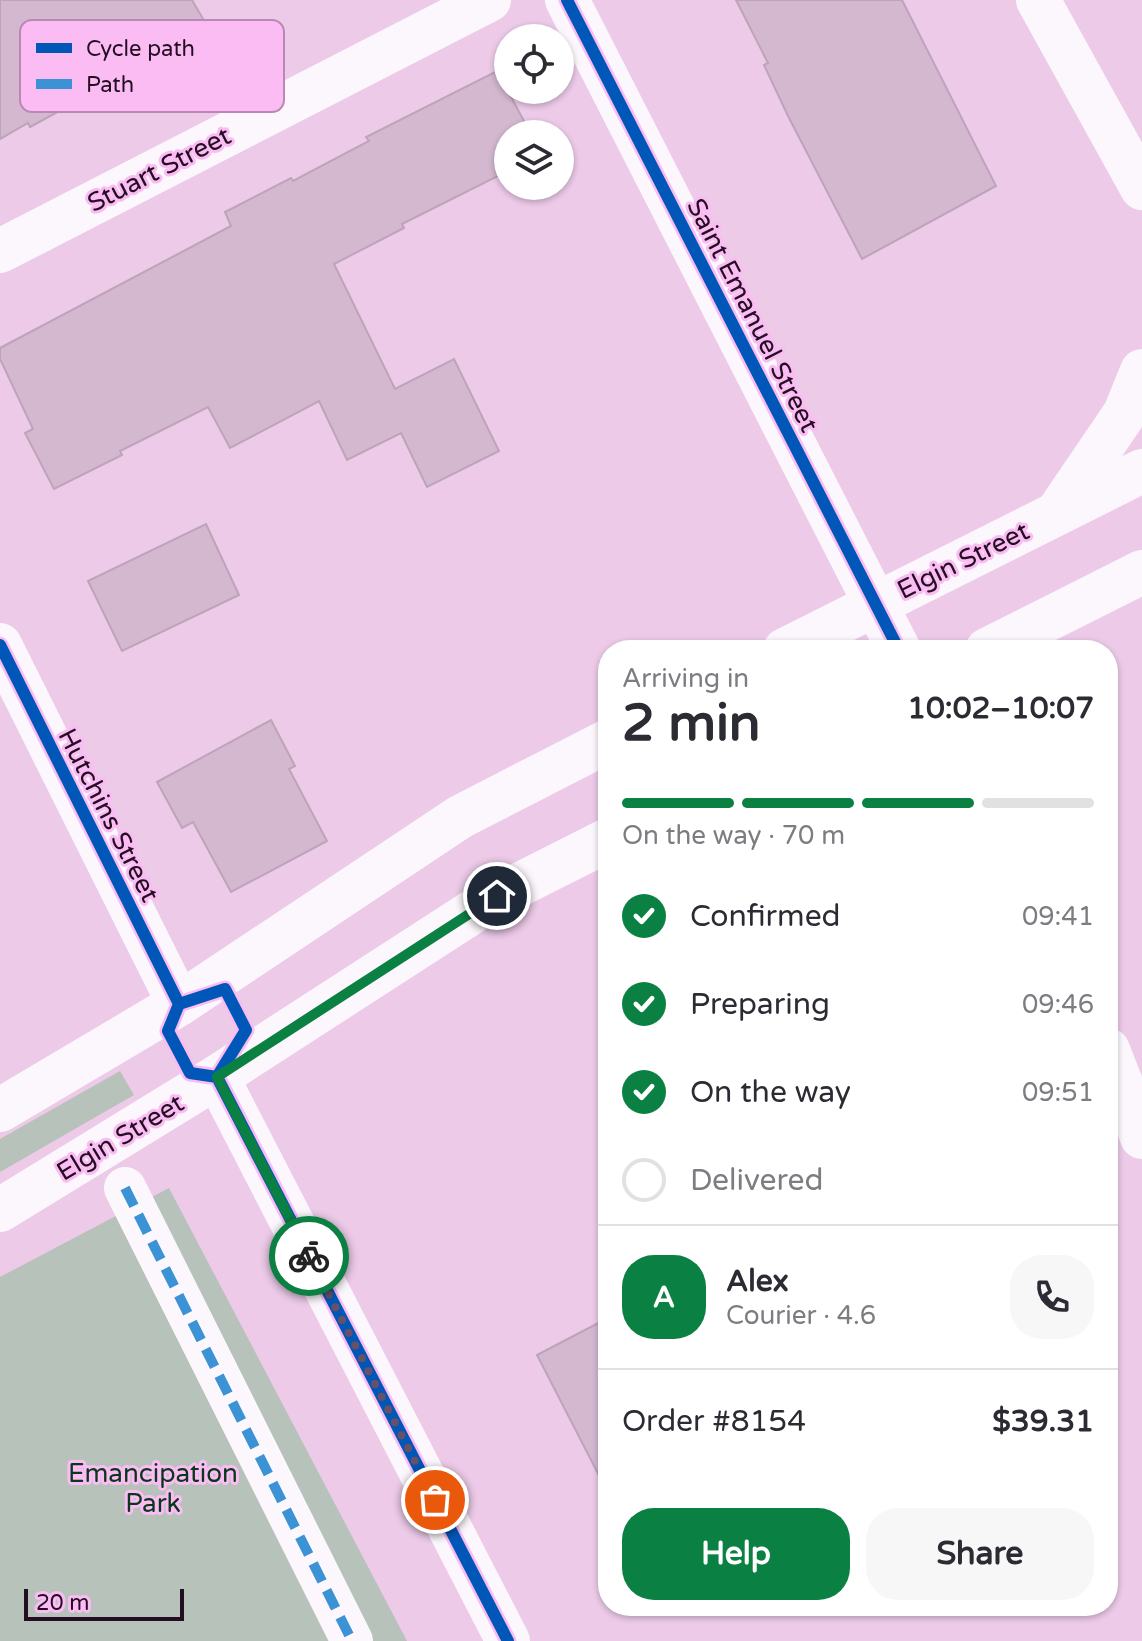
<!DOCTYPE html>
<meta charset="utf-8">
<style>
:root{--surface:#fff;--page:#f7f7f7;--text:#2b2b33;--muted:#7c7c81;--line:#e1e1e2;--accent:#0b8043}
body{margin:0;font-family:"Varela Round",sans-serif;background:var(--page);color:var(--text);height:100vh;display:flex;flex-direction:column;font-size:30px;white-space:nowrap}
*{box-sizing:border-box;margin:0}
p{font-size:26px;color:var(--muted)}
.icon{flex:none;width:44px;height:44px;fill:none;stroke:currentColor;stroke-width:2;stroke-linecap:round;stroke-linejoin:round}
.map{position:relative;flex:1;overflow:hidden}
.drawer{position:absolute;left:598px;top:640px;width:520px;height:976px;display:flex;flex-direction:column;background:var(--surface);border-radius:32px;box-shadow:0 2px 6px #0004}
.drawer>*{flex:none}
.controls{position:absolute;left:494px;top:24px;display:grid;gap:16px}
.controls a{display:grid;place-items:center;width:80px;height:80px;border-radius:50%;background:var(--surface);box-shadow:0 2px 6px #0004;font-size:40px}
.scale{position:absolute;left:24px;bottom:20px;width:160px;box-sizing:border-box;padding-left:8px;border:4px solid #240e22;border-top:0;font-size:22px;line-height:28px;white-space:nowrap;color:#240e22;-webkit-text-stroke:6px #fabcf3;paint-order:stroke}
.pin{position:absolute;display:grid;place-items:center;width:68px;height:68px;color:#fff;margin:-34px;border:4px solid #fff;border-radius:50%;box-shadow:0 2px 8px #0007}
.courier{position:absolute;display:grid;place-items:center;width:80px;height:80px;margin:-40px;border:6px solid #0b8043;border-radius:50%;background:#fff;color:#222;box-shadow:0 2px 10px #0007}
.summary em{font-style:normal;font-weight:700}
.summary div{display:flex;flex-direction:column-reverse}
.summary{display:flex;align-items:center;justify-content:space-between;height:136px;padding:0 24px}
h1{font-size:52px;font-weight:700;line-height:60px}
.bar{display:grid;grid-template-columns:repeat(4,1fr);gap:12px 8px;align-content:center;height:96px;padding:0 24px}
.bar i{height:10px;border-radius:6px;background:var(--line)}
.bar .on{background:var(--accent)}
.bar p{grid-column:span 4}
.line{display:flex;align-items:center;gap:20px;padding:0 24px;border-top:2px solid var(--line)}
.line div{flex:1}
.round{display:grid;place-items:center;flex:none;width:84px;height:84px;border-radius:32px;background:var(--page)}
ol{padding:0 24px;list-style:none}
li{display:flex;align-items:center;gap:24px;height:88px}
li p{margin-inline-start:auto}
li .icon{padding:8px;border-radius:50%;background:var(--accent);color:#fff;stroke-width:4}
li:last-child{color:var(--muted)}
li i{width:44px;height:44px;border:4px solid var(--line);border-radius:50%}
.button{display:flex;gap:16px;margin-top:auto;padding:16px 24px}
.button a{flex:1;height:92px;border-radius:32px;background:var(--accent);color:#fff;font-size:32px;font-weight:700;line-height:92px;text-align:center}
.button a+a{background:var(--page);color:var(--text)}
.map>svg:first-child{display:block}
.green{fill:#b7c2ba}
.building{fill:#d3b8d0;stroke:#bda4ba;stroke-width:2}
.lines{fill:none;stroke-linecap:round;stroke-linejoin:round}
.pedestrian{stroke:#fcf7fc;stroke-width:42}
.minor{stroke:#fcf7fc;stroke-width:44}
.primary{stroke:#fcf7fc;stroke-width:44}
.motorway{stroke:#fcf7fc;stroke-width:44}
.quiet{stroke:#3b92d5;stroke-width:10;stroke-dasharray:20 10;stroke-linecap:butt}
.cycleway-casing{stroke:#fabcf3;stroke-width:17}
.cycleway{stroke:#0057b8;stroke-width:12}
.done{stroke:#6a5067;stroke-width:8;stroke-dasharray:0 14.4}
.route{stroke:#0b8043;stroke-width:10}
.labels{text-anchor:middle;stroke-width:6;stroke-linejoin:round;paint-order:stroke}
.street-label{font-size:26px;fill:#240e22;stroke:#fabcf3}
.park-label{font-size:26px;fill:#083719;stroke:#fabcf3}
.key{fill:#fabcf3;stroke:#ba88b4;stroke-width:2}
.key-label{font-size:22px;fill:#240e22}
</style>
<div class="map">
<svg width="1142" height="1641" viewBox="0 0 1142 1641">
<rect width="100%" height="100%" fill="#eccae8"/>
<path class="green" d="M 120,1071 L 134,1095 L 0,1172 L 0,1139 Z
M 169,1188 L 407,1641 L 0,1641 L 0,1277 Z"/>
<path class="building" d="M 0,0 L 192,0 L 209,29 L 30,127 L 28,123 L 0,139 Z
M 736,0 L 902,0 L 996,186 L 862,259 L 788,116 L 764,65 L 768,63 Z
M 497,71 L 531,134 L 508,134 L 508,171 L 402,224 L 404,228 L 334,264 L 395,389 L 454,359 L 499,451 L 427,487 L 401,433 L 347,460 L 319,401 L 230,448 L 208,407 L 120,451 L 122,455 L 54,489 L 25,433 L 33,429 L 0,359 L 0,348 L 231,226 L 225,212 L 291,178 L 293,181 L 369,141 L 366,137 Z
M 206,524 L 239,595 L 122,651 L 88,581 Z
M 271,720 L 295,766 L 289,769 L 327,841 L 231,892 L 193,822 L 182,828 L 157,782 Z
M 608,1318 L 608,1493 L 537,1355 Z"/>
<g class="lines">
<path class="pedestrian" d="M 125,1188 L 352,1641"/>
<path class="minor" d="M 567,0 L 899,650
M 0,251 L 489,0
M 0,645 L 179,1004
M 1108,1050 L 1142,1137
M 217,1077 L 508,1641"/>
<path class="primary" d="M 785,650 L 1142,471
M 987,650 L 1142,572
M 0,1110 L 179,1004 L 460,817 L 608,741
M 0,1210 L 217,1077 L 497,896 L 608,840"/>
<path class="motorway" d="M 1038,0 L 1142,188
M 1057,513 L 1125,413 L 1142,371"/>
<path class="quiet" d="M 125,1188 L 352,1641"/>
<g class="cycleway-casing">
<path id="cycleway" d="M 567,0 L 899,650
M 0,645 L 179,1004
M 179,1004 L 225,989 L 246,1030 L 217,1077
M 179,1004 L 168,1031 L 190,1073 L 217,1077
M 217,1077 L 508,1641"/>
</g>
<use href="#cycleway" class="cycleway"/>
</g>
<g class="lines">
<path class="done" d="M 309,1256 L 435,1500"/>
<path class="route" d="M 309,1256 L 217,1077 L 497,896"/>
</g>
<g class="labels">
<g class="street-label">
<text transform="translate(159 169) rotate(-27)" y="9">Stuart Street</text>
<text transform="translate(753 315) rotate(63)" y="9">Saint Emanuel Street</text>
<text transform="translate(963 560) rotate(-26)" y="9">Elgin Street</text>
<text transform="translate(109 815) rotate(63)" y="9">Hutchins Street</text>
<text transform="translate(120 1137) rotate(-31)" y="9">Elgin Street</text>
</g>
<g class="park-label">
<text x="153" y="1482">Emancipation<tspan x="153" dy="30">Park</tspan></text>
</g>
</g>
<rect x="20" y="20" width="264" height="92" rx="12" class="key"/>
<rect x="36" y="43" width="36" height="10" fill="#0057b8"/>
<rect x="36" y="79" width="36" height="10" fill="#3b92d5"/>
<g class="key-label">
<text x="86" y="56">Cycle path</text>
<text x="86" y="92">Path</text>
</g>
</svg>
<div class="controls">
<a><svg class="icon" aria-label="locate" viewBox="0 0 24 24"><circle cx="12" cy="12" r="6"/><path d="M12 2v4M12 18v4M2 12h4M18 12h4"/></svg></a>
<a><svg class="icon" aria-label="layers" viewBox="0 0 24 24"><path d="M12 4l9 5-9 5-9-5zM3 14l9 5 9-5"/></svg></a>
</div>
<div class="scale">20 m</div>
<div class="pin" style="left:435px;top:1500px;background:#ea580c"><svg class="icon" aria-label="bag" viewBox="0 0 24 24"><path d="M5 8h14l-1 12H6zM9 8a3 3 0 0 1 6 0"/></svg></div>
<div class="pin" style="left:497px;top:896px;background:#1f2937"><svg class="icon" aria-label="home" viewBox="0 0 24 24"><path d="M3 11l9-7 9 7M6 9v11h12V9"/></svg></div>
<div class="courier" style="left:309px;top:1256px"><svg class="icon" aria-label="bike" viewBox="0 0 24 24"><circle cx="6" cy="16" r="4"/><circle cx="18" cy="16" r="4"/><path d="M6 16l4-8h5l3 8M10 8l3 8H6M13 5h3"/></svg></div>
<section class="drawer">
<div class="summary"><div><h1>2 min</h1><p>Arriving in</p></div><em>10:02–10:07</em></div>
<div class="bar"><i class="on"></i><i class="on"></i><i class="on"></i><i></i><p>On the way · 70 m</p></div>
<ol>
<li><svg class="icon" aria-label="check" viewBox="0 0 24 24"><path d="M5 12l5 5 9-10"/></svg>Confirmed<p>09:41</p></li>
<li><svg class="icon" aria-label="check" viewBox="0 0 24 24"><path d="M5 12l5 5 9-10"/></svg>Preparing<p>09:46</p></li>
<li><svg class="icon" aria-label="check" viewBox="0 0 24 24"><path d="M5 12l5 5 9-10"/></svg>On the way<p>09:51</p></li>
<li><i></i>Delivered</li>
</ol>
<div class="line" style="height:144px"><b class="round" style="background:var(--accent);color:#fff">A</b><div><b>Alex</b><p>Courier · 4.6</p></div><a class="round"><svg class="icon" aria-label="phone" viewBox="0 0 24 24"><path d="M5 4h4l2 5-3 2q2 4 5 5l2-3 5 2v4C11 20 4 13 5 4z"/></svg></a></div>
<div class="line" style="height:104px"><div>Order #8154</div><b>$39.31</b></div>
<div class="button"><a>Help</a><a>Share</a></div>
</section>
</div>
